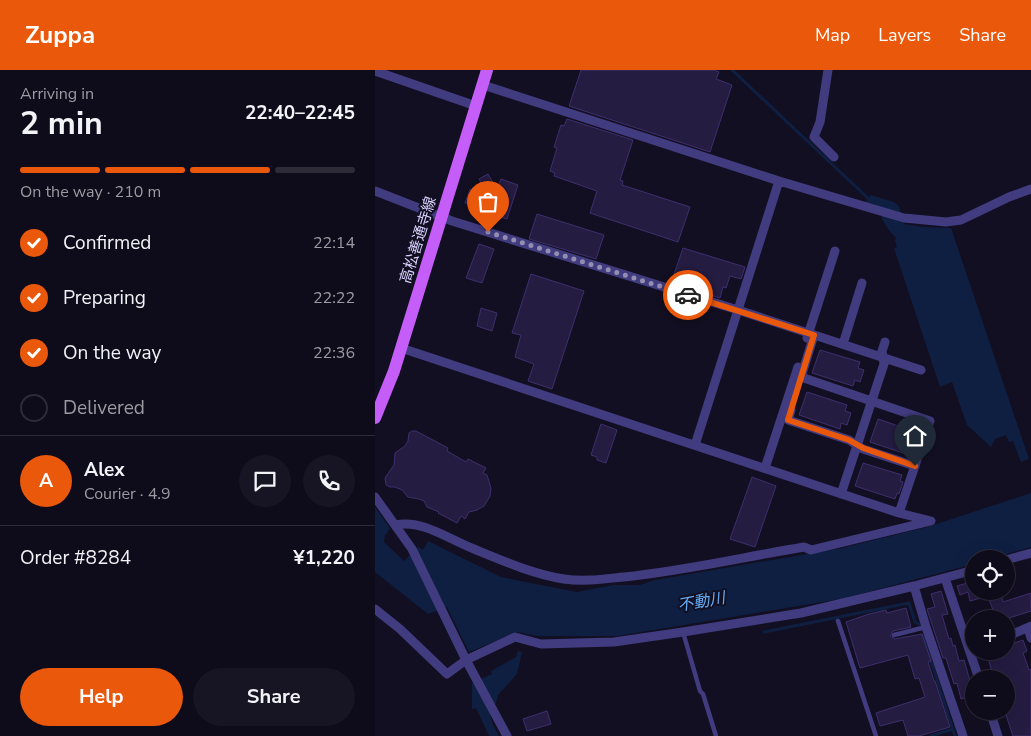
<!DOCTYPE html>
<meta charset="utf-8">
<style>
:root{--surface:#0e0b1a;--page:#171423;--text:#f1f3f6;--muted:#9b9ba2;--line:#2e2b39;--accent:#ea580c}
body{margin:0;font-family:"Nunito Sans","Noto Sans JP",sans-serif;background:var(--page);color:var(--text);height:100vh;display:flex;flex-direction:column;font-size:19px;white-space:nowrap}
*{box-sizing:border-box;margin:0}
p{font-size:16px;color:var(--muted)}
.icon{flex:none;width:28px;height:28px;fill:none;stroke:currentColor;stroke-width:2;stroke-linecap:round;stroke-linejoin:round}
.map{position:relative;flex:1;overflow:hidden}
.panel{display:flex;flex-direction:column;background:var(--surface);width:375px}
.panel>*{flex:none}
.buttons{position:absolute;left:590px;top:480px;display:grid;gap:10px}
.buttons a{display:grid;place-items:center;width:50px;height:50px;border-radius:50%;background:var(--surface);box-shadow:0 5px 20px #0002,0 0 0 1px var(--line);font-size:25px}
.pin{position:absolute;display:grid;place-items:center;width:42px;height:42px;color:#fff;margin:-51px -21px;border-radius:50% 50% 50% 0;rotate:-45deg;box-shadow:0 0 5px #0007}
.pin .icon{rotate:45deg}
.courier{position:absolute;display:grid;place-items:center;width:50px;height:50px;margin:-25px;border:4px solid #ea580c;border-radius:50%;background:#fff;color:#222;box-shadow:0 1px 6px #0007}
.head em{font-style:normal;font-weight:700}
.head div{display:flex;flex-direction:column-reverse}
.head{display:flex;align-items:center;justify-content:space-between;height:85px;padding:0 20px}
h1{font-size:32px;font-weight:700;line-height:38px}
.bar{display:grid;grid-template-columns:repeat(4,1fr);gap:8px 5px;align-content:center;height:60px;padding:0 20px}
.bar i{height:6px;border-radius:4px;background:var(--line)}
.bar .current{background:var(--accent)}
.bar p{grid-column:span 4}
.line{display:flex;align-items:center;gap:12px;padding:0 20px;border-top:1px solid var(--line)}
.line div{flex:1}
.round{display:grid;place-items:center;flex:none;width:52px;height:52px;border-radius:26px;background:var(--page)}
ol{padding:0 20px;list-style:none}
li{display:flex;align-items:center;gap:15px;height:55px}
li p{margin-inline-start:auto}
li .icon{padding:5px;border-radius:50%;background:var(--accent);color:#fff;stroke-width:4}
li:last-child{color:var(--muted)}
li i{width:28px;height:28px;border:2px solid var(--line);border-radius:50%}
.cta{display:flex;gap:10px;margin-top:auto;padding:10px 20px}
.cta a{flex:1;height:58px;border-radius:30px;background:var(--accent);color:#fff;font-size:20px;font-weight:700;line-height:58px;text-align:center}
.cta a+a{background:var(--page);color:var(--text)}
header{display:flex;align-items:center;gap:30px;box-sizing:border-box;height:70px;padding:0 25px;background:var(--accent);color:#fff}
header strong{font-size:24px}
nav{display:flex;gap:28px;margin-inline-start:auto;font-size:18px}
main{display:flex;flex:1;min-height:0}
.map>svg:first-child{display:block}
.water{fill:#0e1f42}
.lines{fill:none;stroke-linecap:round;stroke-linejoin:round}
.stream{stroke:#0e1f42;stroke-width:3}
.building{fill:#251c42;stroke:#3e2f6d}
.service{stroke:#413c7f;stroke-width:4.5}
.minor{stroke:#413c7f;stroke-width:9}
.primary{stroke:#c55ef8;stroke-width:12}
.done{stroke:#938eb0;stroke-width:5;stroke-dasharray:0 9}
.route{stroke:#ea580c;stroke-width:6}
.labels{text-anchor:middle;stroke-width:4;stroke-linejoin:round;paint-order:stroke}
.street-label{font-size:15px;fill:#d8d2fd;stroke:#130f22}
.water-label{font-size:16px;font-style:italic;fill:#64aef8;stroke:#130f22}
</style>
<header>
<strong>Zuppa</strong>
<nav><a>Map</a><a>Layers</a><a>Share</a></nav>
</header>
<main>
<section class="panel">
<div class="head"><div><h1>2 min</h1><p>Arriving in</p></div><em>22:40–22:45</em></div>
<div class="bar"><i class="current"></i><i class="current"></i><i class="current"></i><i></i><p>On the way · 210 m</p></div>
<ol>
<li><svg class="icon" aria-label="check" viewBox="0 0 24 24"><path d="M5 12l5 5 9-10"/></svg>Confirmed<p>22:14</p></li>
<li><svg class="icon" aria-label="check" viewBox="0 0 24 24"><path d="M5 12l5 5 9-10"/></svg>Preparing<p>22:22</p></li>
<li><svg class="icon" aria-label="check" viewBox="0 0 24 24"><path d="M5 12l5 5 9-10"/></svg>On the way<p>22:36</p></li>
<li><i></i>Delivered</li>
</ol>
<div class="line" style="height:90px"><b class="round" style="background:var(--accent);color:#fff">A</b><div><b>Alex</b><p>Courier · 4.9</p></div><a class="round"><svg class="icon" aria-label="chat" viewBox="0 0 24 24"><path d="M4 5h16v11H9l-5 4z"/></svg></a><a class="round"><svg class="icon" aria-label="phone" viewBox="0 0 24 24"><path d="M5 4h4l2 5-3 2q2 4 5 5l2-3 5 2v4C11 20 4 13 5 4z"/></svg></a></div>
<div class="line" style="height:65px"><div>Order #8284</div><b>¥1,220</b></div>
<div class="cta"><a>Help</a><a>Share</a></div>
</section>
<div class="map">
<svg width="656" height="666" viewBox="0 0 656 666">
<rect width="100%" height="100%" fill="#130f22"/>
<path class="water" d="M 496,125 L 519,132 L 524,136 L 529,154 L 548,157 L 576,158 L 654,389 L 646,392 L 638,371 L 634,372 L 631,365 L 620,369 L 616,377 L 592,355 L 577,312 L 565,317 L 519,178 L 522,177 L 520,171 L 521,168 C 512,159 506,150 504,137 L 490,133 Z
M 656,423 L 656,477 L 615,489 L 599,489 L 599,494 L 466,529 L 242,566 L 163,566 L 142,562 L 94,582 L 72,537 L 53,544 L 0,502 L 0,437 L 15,458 L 10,466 L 9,472 L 29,491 L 43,477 L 48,480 L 53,471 L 126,507 L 202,522 L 238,515 L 265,515 L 280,510 L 467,478 L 552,457 Z
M 143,581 L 147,582 L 142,604 L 123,625 L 121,633 L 115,644 L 118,655 L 124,666 L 114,666 L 101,638 L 97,639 L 97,613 L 117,604 L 116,601 L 141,587 Z"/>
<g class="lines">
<path class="stream" d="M 357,0 L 495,130
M 389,562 L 534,533 L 540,552 L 544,554
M 548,566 L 580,666
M 556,666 L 578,659"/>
</g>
<path class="building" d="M 206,0 L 339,0 L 344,2 L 341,9 L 357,15 L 335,82 L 194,36 Z
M 192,49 L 258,70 L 245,110 L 248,111 L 247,115 L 315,137 L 303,172 L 215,143 L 222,121 L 179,106 L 180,103 L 175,101 L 182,78 L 179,77 L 186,55 L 189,56 Z
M 113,104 L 122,119 L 126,109 L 143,115 L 132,149 L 113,143 L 113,141 L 90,133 L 95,119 L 113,125 L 104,109 Z
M 162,144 L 229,165 L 221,189 L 154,169 Z
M 104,174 L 119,179 L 107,213 L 91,208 Z
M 308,178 L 370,197 L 366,209 L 355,206 L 351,218 L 348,217 L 345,228 L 296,213 Z
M 156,204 L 209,221 L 177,319 L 153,311 L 159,294 L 140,287 L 146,265 L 137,263 Z
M 106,238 L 122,243 L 117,261 L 102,256 Z
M 445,280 L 485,292 L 483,298 L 489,300 L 485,312 L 480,310 L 478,316 L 437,303 Z
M 432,322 L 472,335 L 470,341 L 476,343 L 472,355 L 466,353 L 465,359 L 424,345 Z
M 503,349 L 541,362 L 539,367 L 542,369 L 538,380 L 536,379 L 534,385 L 495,372 Z
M 226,354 L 242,360 L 231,393 L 222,390 L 222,387 L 216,385 Z
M 37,361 L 41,361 L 73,378 L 72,381 L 91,392 L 93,389 L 111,398 L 108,403 L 112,405 L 116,418 L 115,426 L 109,436 L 102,440 L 94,442 L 90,449 L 86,446 L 82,453 L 63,443 L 64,442 L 52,437 L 49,431 L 44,429 L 33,427 L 27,420 L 20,417 L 15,417 L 11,415 L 10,408 L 19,395 L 20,383 L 30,376 L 33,371 L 34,363 Z
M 488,393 L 527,405 L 525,411 L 528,412 L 524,424 L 522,423 L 520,429 L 480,416 Z
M 377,407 L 401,416 L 380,477 L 355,469 Z
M 599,511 L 599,521 L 596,521 L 625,521 L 628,532 L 656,523 L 656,541 L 631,549 L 621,549 L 613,526 L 595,531 L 593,522 L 585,525 L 582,516 Z
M 566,521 L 573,544 L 567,545 L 574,569 L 576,568 L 578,576 L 580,575 L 584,591 L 589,590 L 599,625 L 586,629 L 582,613 L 579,614 L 571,588 L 568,588 L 552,539 L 560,537 L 556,524 Z
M 531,538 L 536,557 L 518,561 L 515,566 L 520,569 L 547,564 L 556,591 L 553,592 L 559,611 L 560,611 L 575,657 L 544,666 L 533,666 L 528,650 L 505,656 L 501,643 L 550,627 L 544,608 L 540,609 L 533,585 L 485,598 L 471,552 L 494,544 L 511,540 L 512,543 Z
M 648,570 L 652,581 L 648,583 L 654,600 L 656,599 L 656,666 L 638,666 L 631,645 L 631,609 L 619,609 L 613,588 L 631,581 L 631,576 Z
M 172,641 L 176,654 L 152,661 L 148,649 Z"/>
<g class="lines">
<path class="service" d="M 463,551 L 501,666
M 308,562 L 325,621 L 328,624 L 341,666
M 519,565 L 551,557"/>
<path class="minor" d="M 453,0 L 445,52 L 439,67 L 459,87
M 0,1 L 101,36
M 108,15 L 404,111 L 529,148 L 571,152 L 586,150 L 634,127 L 656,119
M 0,121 L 77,151 L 363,240 L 546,300
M 439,265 L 426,307 L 555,351 L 524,443
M 432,268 L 460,181
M 468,274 L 487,213
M 26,278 L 524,443 L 556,451
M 416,340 L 413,350 L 474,370 L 488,379 L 540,396
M 320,375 L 404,111
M 390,398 L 423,297
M 466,424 L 509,294 L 507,281 L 510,272
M 0,427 L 37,479 L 91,590 L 132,666
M 21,455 C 47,449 75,470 99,479 C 128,491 158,504 189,509 C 209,512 229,509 249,507 C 309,501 369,487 429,477 L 436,480 L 556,451
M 631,490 L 656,483
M 570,508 L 604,609
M 539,516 L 551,557 L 588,666
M 0,539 L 25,559 L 72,604 L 91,590 L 140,567 L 166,574 L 239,572 L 308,562 L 426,543 L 539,516 L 599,500
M 653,558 L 656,568
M 631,567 L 656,556
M 615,641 L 623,666"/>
<path class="primary" d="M 0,348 L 19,301 L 112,0"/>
</g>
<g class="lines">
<path class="done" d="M 113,162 L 313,225"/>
<path class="route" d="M 313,225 L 439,265 L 413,350 L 474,370 L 488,378 L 540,396"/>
</g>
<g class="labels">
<g class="street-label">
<text transform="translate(43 170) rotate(-73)" y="5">高松善通寺線</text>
</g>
<g class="water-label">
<text transform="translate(326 531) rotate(-10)" y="6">不動川</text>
</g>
</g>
</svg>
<div class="buttons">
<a><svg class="icon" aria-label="locate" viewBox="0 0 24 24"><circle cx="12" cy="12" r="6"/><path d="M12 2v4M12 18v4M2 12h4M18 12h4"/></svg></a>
<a>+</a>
<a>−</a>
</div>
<div class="pin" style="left:113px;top:162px;background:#ea580c"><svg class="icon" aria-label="bag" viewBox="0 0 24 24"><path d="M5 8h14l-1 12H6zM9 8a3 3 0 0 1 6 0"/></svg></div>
<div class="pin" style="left:540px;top:396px;background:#1f2937"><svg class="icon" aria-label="home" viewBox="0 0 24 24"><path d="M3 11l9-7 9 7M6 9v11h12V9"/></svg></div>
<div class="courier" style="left:313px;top:225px"><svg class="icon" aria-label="car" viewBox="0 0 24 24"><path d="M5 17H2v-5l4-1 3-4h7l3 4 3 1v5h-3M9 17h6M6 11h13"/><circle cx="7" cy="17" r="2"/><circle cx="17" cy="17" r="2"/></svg></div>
</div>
</main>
